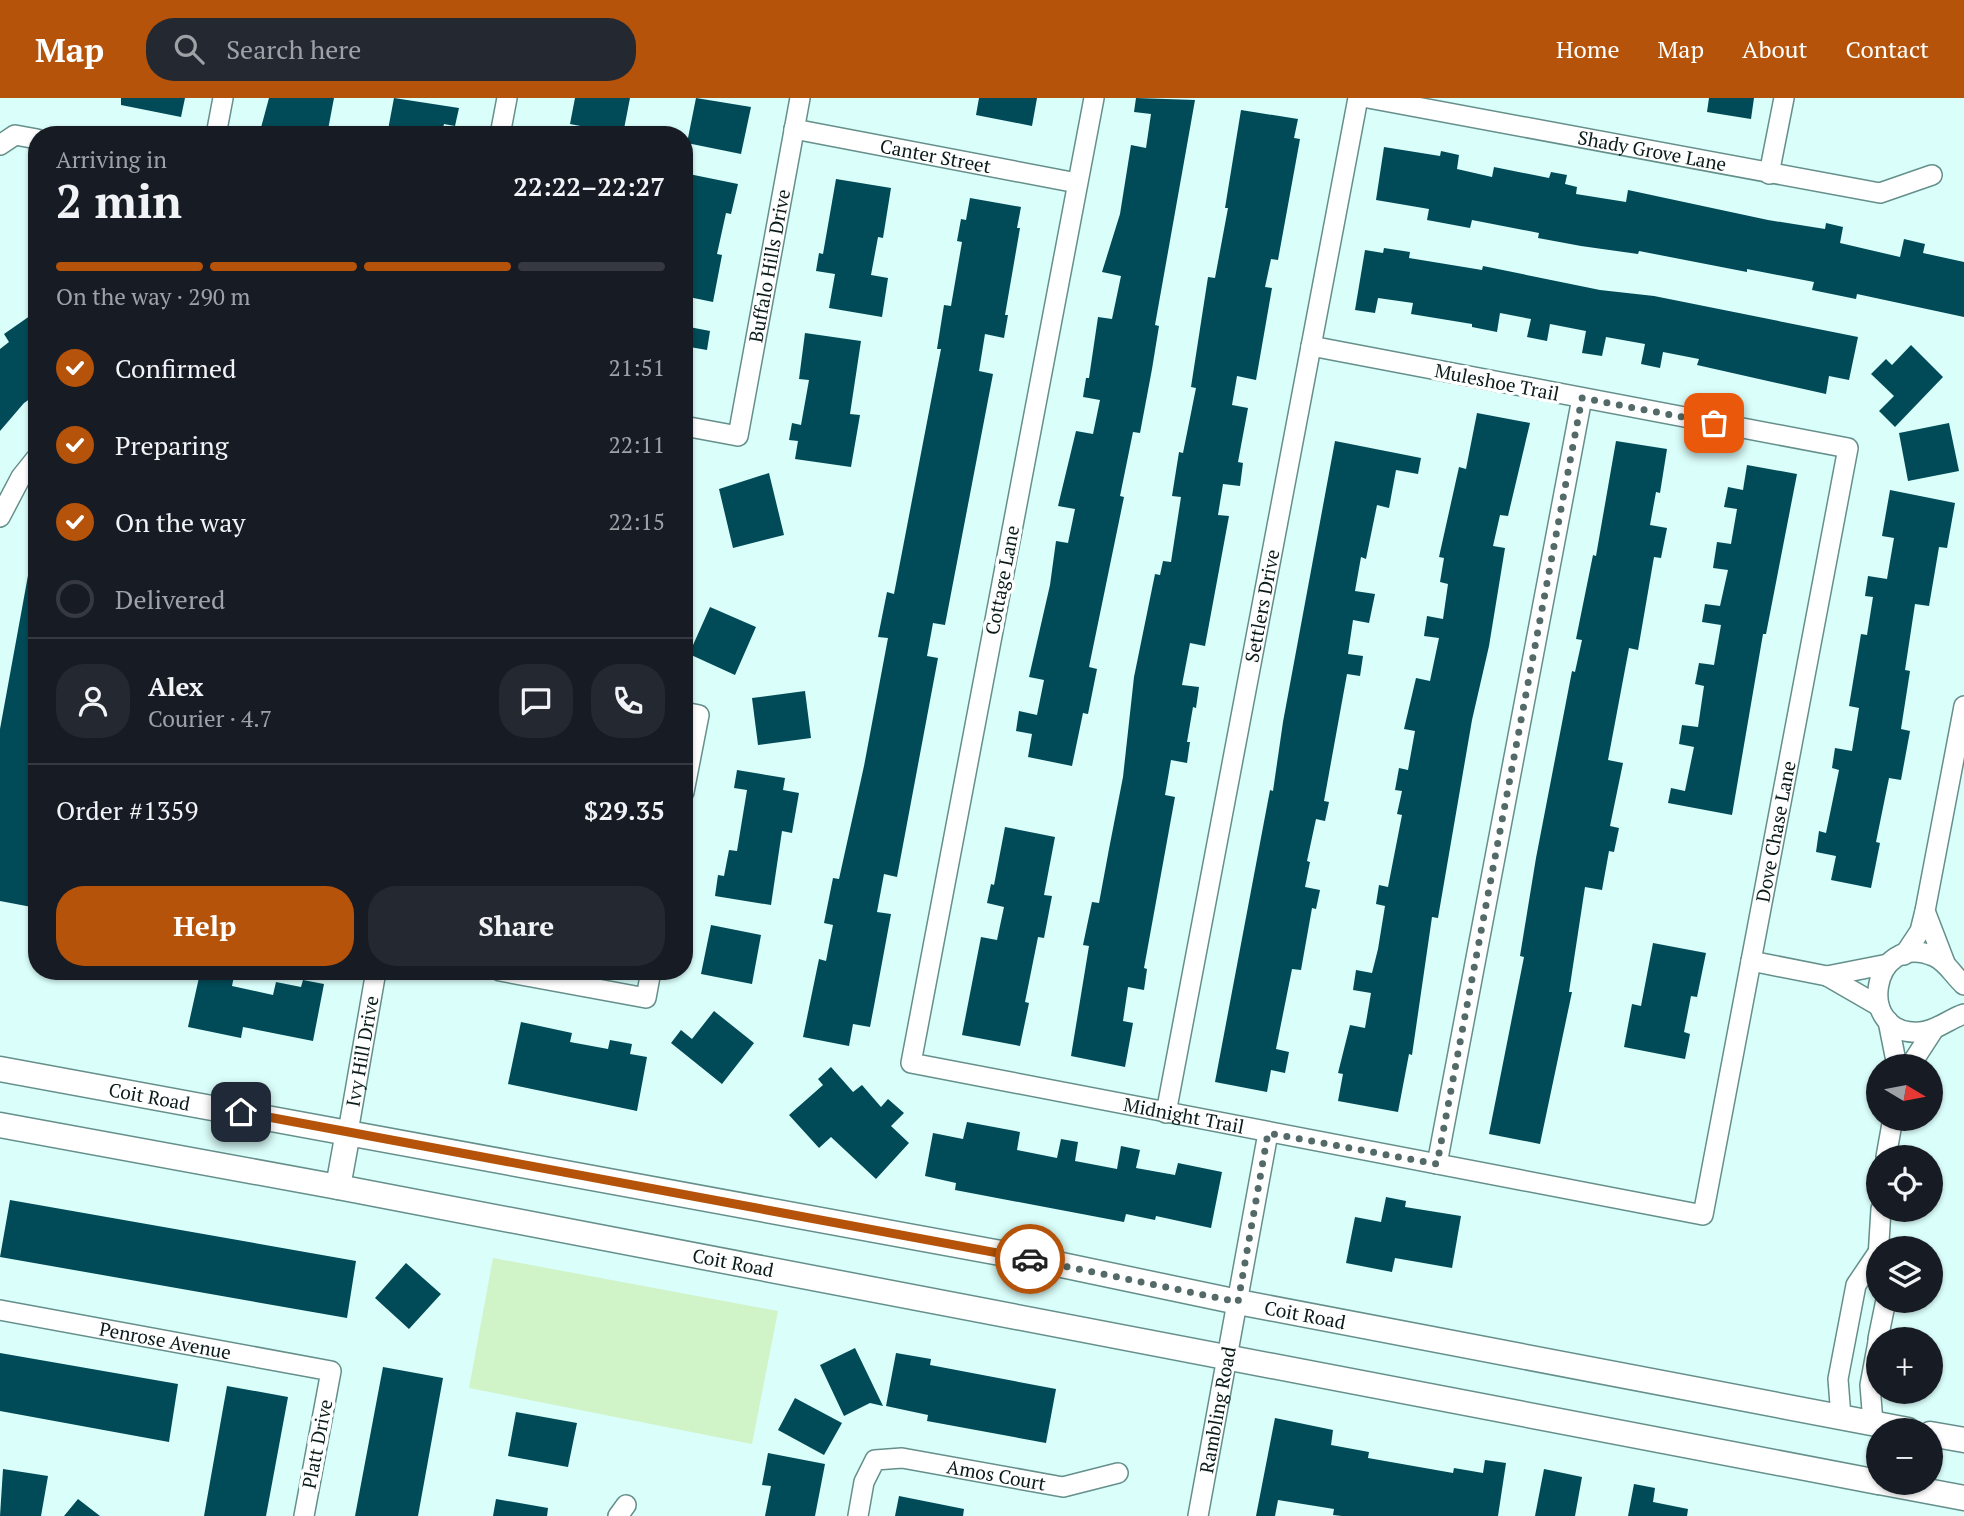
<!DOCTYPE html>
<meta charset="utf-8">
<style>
:root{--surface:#171b24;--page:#242831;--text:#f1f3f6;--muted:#9ea1a6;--line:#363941;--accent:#b45309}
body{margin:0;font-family:"PT Serif",serif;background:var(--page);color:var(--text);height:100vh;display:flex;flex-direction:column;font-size:26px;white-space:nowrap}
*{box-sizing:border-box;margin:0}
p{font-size:23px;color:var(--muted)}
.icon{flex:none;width:38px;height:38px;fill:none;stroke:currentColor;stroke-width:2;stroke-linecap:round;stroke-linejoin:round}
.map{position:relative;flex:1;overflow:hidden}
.panel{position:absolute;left:28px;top:28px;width:665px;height:854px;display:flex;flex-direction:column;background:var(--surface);border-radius:28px;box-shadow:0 2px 5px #0004}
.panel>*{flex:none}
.needle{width:46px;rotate:100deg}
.buttons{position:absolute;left:1866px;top:956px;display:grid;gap:14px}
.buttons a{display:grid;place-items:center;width:77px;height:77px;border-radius:50%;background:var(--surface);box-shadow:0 2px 5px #0004;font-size:35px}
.pin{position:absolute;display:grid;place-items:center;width:60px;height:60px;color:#fff;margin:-30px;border-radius:14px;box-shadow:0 4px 10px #0006}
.courier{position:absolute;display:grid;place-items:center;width:70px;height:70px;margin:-35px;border:5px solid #b45309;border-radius:50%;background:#fff;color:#222;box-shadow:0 2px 9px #0007}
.overview em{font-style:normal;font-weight:600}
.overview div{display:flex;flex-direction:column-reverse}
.overview{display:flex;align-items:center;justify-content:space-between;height:119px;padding:0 28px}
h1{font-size:46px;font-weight:600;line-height:52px}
.bar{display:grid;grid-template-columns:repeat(4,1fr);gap:10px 7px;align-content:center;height:84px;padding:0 28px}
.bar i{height:9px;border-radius:5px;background:var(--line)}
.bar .current{background:var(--accent)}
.bar p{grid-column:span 4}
.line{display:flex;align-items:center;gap:18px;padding:0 28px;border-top:2px solid var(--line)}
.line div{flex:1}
.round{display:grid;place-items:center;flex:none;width:74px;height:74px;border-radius:28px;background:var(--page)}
ol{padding:0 28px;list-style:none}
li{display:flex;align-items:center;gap:21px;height:77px}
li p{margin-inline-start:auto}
li .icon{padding:7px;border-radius:50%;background:var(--accent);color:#fff;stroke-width:4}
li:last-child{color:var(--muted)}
li i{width:38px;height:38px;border:4px solid var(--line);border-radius:50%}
.button{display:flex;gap:14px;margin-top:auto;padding:14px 28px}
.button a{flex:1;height:80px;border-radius:28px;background:var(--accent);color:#fff;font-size:28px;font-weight:600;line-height:80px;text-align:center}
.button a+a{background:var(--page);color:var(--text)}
header{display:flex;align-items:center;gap:42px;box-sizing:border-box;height:98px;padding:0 35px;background:var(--accent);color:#fff}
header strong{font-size:33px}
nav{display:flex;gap:38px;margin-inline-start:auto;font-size:24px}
.search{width:490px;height:63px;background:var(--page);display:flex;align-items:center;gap:18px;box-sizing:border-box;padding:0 24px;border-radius:28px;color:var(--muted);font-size:26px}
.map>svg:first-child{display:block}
.green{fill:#d0f3c8}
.building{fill:#004b57}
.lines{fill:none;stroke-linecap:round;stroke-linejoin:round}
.minor-casing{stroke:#658f8b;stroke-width:22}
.major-casing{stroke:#658f8b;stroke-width:27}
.minor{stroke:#fff;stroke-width:19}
.major{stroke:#fff;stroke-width:24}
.done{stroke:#536a68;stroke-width:7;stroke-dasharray:0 12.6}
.route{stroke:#b45309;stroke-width:9}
.labels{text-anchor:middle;stroke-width:7;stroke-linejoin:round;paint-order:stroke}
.street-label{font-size:19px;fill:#0a1b1a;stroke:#fff}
</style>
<header>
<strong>Map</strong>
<div class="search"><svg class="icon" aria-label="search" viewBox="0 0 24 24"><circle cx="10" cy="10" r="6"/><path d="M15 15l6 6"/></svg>Search here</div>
<nav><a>Home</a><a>Map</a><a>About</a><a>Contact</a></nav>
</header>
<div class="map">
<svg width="1964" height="1418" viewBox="0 0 1964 1418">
<rect width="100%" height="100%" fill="#dafefa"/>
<path class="green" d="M 493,1160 L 778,1213 L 752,1346 L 469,1290 Z"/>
<path class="building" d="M 121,0 L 185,0 L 181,19 L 121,7 Z
M 269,0 L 334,0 L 327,37 L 259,37 Z
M 394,0 L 459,10 L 455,28 L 444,26 L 441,37 L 387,37 Z
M 575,0 L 630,0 L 623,36 L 570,26 Z
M 696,0 L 751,9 L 741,56 L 687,45 Z
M 979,0 L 1037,0 L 1032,28 L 976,17 Z
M 1136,0 L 1195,2 L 1155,227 L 1159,228 L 1152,271 L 1140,335 L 1133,334 L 1120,398 L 1124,399 L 1089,569 L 1097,571 L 1088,616 L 1083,615 L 1072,668 L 1028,659 L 1032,636 L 1016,633 L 1019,613 L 1037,617 L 1044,582 L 1029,579 L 1050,487 L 1056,443 L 1068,445 L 1075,411 L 1058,408 L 1076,333 L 1093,336 L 1100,302 L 1083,299 L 1086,280 L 1089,280 L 1098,219 L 1112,221 L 1121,178 L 1102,174 L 1120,116 L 1131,47 L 1146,50 L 1151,16 L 1134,14 Z
M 1709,0 L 1754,0 L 1751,21 L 1707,14 Z
M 1241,12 L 1298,21 L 1294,40 L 1300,41 L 1278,162 L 1271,161 L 1265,189 L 1272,190 L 1256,282 L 1237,278 L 1232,307 L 1248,310 L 1238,364 L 1243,365 L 1240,388 L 1223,386 L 1218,417 L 1229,418 L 1205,548 L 1190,545 L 1182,587 L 1199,589 L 1196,610 L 1193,609 L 1187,644 L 1190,644 L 1187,665 L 1171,662 L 1165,697 L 1175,699 L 1144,870 L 1147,871 L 1144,892 L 1128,889 L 1123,923 L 1133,925 L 1125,969 L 1071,958 L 1089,848 L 1083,847 L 1092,804 L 1099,805 L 1109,751 L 1123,679 L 1134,579 L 1155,476 L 1160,477 L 1163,463 L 1171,464 L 1181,399 L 1172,398 L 1179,354 L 1183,355 L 1196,290 L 1191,289 L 1208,179 L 1215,180 L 1228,110 L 1225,110 Z
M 1384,49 L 1440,58 L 1441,53 L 1459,57 L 1457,71 L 1492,79 L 1494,69 L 1549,80 L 1551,74 L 1567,77 L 1565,86 L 1577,89 L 1576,96 L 1626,104 L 1628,92 L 1768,122 L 1825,131 L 1826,125 L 1843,129 L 1840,145 L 1900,159 L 1904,141 L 1925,146 L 1923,155 L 1964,164 L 1964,219 L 1857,196 L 1856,201 L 1812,192 L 1814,184 L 1747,171 L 1747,174 L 1639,153 L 1638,156 L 1581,148 L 1538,140 L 1539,135 L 1472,122 L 1470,130 L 1427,122 L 1429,111 L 1376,102 Z
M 684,75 L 738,86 L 731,116 L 726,115 L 717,156 L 722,157 L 713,204 L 684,198 Z
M 836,81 L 891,90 L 883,140 L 878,139 L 871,177 L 888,180 L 882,219 L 829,210 L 835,176 L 816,173 L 819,155 L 823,156 Z
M 970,100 L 1021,109 L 1017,130 L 1020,130 L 1005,217 L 1008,217 L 1004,240 L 985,236 L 979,273 L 993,276 L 945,527 L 933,525 L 927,558 L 938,560 L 897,779 L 884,776 L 877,814 L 891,816 L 874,908 L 870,929 L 853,926 L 849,948 L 803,939 L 819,861 L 826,863 L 833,827 L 824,825 L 833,780 L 839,781 L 864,668 L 888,540 L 878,539 L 887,494 L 894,496 L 941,251 L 937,251 L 944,207 L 951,208 L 962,144 L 957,143 L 961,121 L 966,122 Z
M 1384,150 L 1410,154 L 1409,160 L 1482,172 L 1483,168 L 1600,192 L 1654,198 L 1858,239 L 1849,282 L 1829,278 L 1826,296 L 1697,267 L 1699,261 L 1663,254 L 1660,270 L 1641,266 L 1645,246 L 1606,239 L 1602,258 L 1582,255 L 1586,233 L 1550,226 L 1547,243 L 1527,239 L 1531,221 L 1500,215 L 1497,234 L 1472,229 L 1472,226 L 1411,216 L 1413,205 L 1378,200 L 1375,215 L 1355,212 L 1365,152 L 1383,155 Z
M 37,213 L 37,296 L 24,305 L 0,333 L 0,251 L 9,244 L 4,236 Z
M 684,228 L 710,233 L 707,252 L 684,248 Z
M 805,235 L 861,243 L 850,316 L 860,317 L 851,369 L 795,361 L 798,343 L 789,342 L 792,325 L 801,327 L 809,282 L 799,281 Z
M 1911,247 L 1943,279 L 1895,329 L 1879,313 L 1894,298 L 1871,276 L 1886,261 L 1892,267 Z
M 1477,315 L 1530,325 L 1508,418 L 1500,417 L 1493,448 L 1505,450 L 1489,548 L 1472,622 L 1438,820 L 1432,819 L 1412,957 L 1409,956 L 1398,1014 L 1338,1003 L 1343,976 L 1338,975 L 1350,927 L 1365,930 L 1371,895 L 1353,892 L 1356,872 L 1372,875 L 1378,851 L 1385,808 L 1376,806 L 1379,787 L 1388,789 L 1402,717 L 1397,716 L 1402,693 L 1395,692 L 1399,670 L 1408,672 L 1415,633 L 1404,631 L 1416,580 L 1430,583 L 1439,540 L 1424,538 L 1427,518 L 1443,521 L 1448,486 L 1440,484 L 1444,460 L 1439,459 L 1459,369 L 1466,371 Z
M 1949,325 L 1959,373 L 1908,383 L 1899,335 Z
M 1335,343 L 1421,360 L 1418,376 L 1396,372 L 1389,410 L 1377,407 L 1366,461 L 1361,459 L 1355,493 L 1375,496 L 1369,525 L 1353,522 L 1348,556 L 1363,558 L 1360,578 L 1347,576 L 1324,703 L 1329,704 L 1325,723 L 1316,721 L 1307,763 L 1310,764 L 1305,789 L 1320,792 L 1316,811 L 1312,810 L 1301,872 L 1292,871 L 1276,951 L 1289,954 L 1285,975 L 1271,972 L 1267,994 L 1215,984 L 1270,692 L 1273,693 L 1283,624 Z
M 1616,343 L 1667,351 L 1660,395 L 1656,394 L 1650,427 L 1667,430 L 1661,460 L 1654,459 L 1638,552 L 1629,550 L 1608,662 L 1623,665 L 1610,728 L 1619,730 L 1614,754 L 1609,753 L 1602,792 L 1585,789 L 1569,894 L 1572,894 L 1540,1046 L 1489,1036 L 1524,859 L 1520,858 L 1536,760 L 1572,573 L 1575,574 L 1582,542 L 1576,541 L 1593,457 L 1596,458 Z
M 1747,367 L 1797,376 L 1766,536 L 1763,536 L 1732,717 L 1668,705 L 1671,690 L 1685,693 L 1694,649 L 1679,646 L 1682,627 L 1698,629 L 1704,588 L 1695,586 L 1699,565 L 1714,567 L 1721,527 L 1702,524 L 1705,506 L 1720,508 L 1728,472 L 1713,470 L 1717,444 L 1731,446 L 1737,411 L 1724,409 L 1728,389 L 1743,392 Z
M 769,375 L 784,437 L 733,450 L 719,391 Z
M 1890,392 L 1955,405 L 1947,450 L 1939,449 L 1929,508 L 1915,506 L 1905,572 L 1910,573 L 1901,631 L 1910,633 L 1901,682 L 1889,680 L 1876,744 L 1880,745 L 1871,790 L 1831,782 L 1836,758 L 1816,754 L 1819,733 L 1826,735 L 1839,672 L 1832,670 L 1835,650 L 1852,653 L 1859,610 L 1849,608 L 1861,536 L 1867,537 L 1873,499 L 1865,498 L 1868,478 L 1887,481 L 1894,440 L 1882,438 Z
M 29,472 L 37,473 L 37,810 L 0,803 L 0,631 Z
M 710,509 L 756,529 L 735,577 L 689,556 Z
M 805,593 L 811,640 L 758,647 L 752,600 Z
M 737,672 L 785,680 L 783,692 L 799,695 L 792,735 L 782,733 L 771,807 L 715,798 L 718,777 L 724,778 L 729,752 L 737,753 L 747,692 L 734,690 Z
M 1005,729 L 1055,739 L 1044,797 L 1052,798 L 1044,840 L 1038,839 L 1025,904 L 1029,905 L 1020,948 L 962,937 L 981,839 L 997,842 L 1004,809 L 987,805 L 991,786 L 994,787 Z
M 711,827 L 761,837 L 752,886 L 701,876 Z
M 1653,845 L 1706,855 L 1697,899 L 1691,898 L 1684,934 L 1690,936 L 1685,961 L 1624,949 L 1632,906 L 1641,908 Z
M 215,873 L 235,873 L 232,888 L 273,897 L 276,884 L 301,889 L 303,882 L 324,886 L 313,943 L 243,929 L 241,940 L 188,929 L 200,875 L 214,878 Z
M 714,913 L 754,945 L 722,986 L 671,945 L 681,932 L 692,941 Z
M 521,924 L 572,935 L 570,944 L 608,951 L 610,942 L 632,946 L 630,956 L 647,959 L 637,1013 L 508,986 Z
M 831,969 L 853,994 L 862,987 L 881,1009 L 888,1001 L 904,1015 L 891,1028 L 909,1045 L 876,1081 L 831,1039 L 819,1050 L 789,1017 L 823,987 L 818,981 Z
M 967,1024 L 1020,1034 L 1017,1052 L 1057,1060 L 1061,1041 L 1078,1044 L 1075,1063 L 1117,1071 L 1121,1048 L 1140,1052 L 1136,1070 L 1175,1077 L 1178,1065 L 1222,1074 L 1211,1130 L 1156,1118 L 1155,1122 L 1126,1116 L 1124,1124 L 955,1092 L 956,1085 L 925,1078 L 933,1035 L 963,1041 Z
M 1386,1099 L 1406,1103 L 1405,1109 L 1461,1118 L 1452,1170 L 1395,1160 L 1392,1174 L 1346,1165 L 1355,1119 L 1381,1124 Z
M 10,1102 L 356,1163 L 347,1220 L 0,1159 Z
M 406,1165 L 441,1196 L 409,1231 L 375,1200 Z
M 855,1250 L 883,1308 L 870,1305 L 844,1318 L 820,1267 Z
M 0,1255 L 178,1286 L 169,1344 L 0,1313 Z
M 896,1255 L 931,1261 L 930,1267 L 1056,1291 L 1046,1345 L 927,1323 L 928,1317 L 886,1308 Z
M 383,1269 L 443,1280 L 418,1418 L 355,1418 Z
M 227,1288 L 288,1299 L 266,1418 L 204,1418 Z
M 795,1300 L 842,1325 L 824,1357 L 778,1332 Z
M 516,1314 L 577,1325 L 568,1369 L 508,1358 Z
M 1275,1320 L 1333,1332 L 1331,1347 L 1369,1354 L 1368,1360 L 1453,1375 L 1454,1370 L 1483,1375 L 1485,1362 L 1506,1365 L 1498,1418 L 1342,1418 L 1333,1417 L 1334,1411 L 1278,1402 L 1275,1418 L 1256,1418 Z
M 768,1355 L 825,1366 L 815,1418 L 765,1418 L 771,1388 L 762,1387 Z
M 3,1371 L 48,1378 L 41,1418 L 0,1418 Z
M 1544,1371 L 1582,1379 L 1575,1418 L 1535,1418 Z
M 1634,1386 L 1655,1390 L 1653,1404 L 1688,1411 L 1687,1418 L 1628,1418 Z
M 899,1398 L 964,1411 L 963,1418 L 895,1418 Z
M 78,1401 L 100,1418 L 64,1418 Z
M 496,1401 L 548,1410 L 547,1418 L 493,1418 Z"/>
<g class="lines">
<g class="minor-casing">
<g id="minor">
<path id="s1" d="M 1094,0 L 911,965 L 1703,1117 L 1848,350 L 1311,248"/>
<path id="s2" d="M 1368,0 L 1880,95 L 1932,77"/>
<path id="s3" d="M 794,31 L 1077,85"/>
<path d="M 216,37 L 223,0"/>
<path d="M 500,37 L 507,0"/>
<path d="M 0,47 L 15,37 L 37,41"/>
<path d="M 1769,76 L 1784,0"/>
<path id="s4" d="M 684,328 L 738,338 L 800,0"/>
<path d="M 0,419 L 21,379 L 37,359"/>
<path d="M 684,614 L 699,617 L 684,694"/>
<path d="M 1925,813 L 1945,865"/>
<path d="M 1904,857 L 1920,833 L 1925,813 L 1964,608"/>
<path d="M 1751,863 L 1827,878 L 1879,908"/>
<path d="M 500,873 L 646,900 L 651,873"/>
<path d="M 1827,878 L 1888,866"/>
<path d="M 1964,887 C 1953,877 1946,863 1933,858 C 1871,832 1854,939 1920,934 C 1936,933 1949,921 1964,916"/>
<path d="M 1888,923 L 1897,968"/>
<path d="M 1910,968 L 1934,931"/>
<path id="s5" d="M 1166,1015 L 1358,0"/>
<path id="s6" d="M 348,1034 L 376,873"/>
<path d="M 1886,1059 L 1893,1020"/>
<path d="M 1437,1066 L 1582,300"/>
<path d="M 1878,1160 L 1881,1111"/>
<path id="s7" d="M 0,1212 L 331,1273 L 304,1418"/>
<path d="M 1878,1241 L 1886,1202"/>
<path d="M 1841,1319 L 1838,1281 L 1856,1187 L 1877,1156"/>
<path d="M 1873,1325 L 1870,1287 L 1878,1244"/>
<path d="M 618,1418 L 626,1407"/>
<path id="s8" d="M 858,1418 L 864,1384 L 875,1362 L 902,1360 L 1063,1389 L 1118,1375"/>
<path id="s9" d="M 1198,1418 L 1268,1035"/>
</g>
</g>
<g class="major-casing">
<g id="major">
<path id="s10" d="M 0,971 L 1038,1162 L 1238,1204 L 1908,1332"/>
<path id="s11" d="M 0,1027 L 338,1089 L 1878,1384"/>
<path d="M 338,1089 L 348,1034"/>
<path d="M 1930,1336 L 1964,1342"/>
<path d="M 1879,1384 L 1964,1400"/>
</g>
</g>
<use href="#minor" class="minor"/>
<use href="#major" class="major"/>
</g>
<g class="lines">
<path class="done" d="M 1030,1161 L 1238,1204 L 1268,1035 L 1437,1066 L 1582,300 L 1714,325"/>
<path class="route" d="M 241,1014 L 1030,1161"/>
</g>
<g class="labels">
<g class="street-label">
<text dy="7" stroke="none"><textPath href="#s2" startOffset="289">Shady Grove Lane</textPath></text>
<text dy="7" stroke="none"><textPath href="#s3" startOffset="144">Canter Street</textPath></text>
<text dy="7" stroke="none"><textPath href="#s4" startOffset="228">Buffalo Hills Drive</textPath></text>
<text transform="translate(1497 284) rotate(11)" y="7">Muleshoe Trail</text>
<text transform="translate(1002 482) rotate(-79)" y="7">Cottage Lane</text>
<text dy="7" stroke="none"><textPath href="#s5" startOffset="516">Settlers Drive</textPath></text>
<text dy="7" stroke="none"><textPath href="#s1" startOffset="2179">Dove Chase Lane</textPath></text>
<text dy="7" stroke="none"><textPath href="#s6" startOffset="82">Ivy Hill Drive</textPath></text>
<text dy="7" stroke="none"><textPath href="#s10" startOffset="152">Coit Road</textPath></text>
<text dy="7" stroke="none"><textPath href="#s1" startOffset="1260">Midnight Trail</textPath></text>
<text dy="7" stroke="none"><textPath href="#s11" startOffset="746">Coit Road</textPath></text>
<text dy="7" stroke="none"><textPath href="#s10" startOffset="1328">Coit Road</textPath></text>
<text dy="7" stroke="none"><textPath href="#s7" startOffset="168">Penrose Avenue</textPath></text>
<text dy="7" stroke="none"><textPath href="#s9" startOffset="108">Rambling Road</textPath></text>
<text transform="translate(317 1346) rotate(-79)" y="7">Platt Drive</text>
<text dy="7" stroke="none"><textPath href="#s8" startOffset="182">Amos Court</textPath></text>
</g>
</g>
</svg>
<div class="buttons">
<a><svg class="needle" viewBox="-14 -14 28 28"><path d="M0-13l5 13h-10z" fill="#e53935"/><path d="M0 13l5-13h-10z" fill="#9ea1a6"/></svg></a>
<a><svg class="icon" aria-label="locate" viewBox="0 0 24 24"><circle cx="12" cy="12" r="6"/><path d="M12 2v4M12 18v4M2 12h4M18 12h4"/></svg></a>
<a><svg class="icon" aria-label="layers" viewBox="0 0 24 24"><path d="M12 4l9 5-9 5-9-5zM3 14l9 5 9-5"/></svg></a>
<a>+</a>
<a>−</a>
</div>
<div class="pin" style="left:1714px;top:325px;background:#ea580c"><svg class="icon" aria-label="bag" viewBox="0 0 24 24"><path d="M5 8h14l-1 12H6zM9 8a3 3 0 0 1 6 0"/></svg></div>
<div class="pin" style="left:241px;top:1014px;background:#1f2937"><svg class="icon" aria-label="home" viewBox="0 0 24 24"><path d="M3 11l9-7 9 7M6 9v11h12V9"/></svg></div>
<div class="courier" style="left:1030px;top:1161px"><svg class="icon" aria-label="car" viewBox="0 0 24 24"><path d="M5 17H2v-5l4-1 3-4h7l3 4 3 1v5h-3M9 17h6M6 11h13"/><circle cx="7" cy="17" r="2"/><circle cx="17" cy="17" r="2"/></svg></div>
<section class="panel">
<div class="overview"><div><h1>2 min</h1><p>Arriving in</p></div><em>22:22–22:27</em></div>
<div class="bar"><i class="current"></i><i class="current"></i><i class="current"></i><i></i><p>On the way · 290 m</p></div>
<ol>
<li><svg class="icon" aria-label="check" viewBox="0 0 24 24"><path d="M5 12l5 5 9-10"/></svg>Confirmed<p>21:51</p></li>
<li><svg class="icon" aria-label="check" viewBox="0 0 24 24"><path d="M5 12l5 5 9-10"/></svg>Preparing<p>22:11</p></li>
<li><svg class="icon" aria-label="check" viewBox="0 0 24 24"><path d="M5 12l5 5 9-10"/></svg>On the way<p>22:15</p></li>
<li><i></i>Delivered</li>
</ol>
<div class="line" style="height:126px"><a class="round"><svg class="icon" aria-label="person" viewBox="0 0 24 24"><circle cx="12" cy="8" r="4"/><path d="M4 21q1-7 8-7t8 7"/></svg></a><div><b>Alex</b><p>Courier · 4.7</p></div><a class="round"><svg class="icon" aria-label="chat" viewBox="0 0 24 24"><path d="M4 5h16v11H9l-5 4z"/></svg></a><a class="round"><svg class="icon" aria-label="phone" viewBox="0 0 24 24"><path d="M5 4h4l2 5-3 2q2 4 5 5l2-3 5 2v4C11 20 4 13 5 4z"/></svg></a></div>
<div class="line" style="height:91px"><div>Order #1359</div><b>$29.35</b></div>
<div class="button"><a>Help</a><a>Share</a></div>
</section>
</div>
